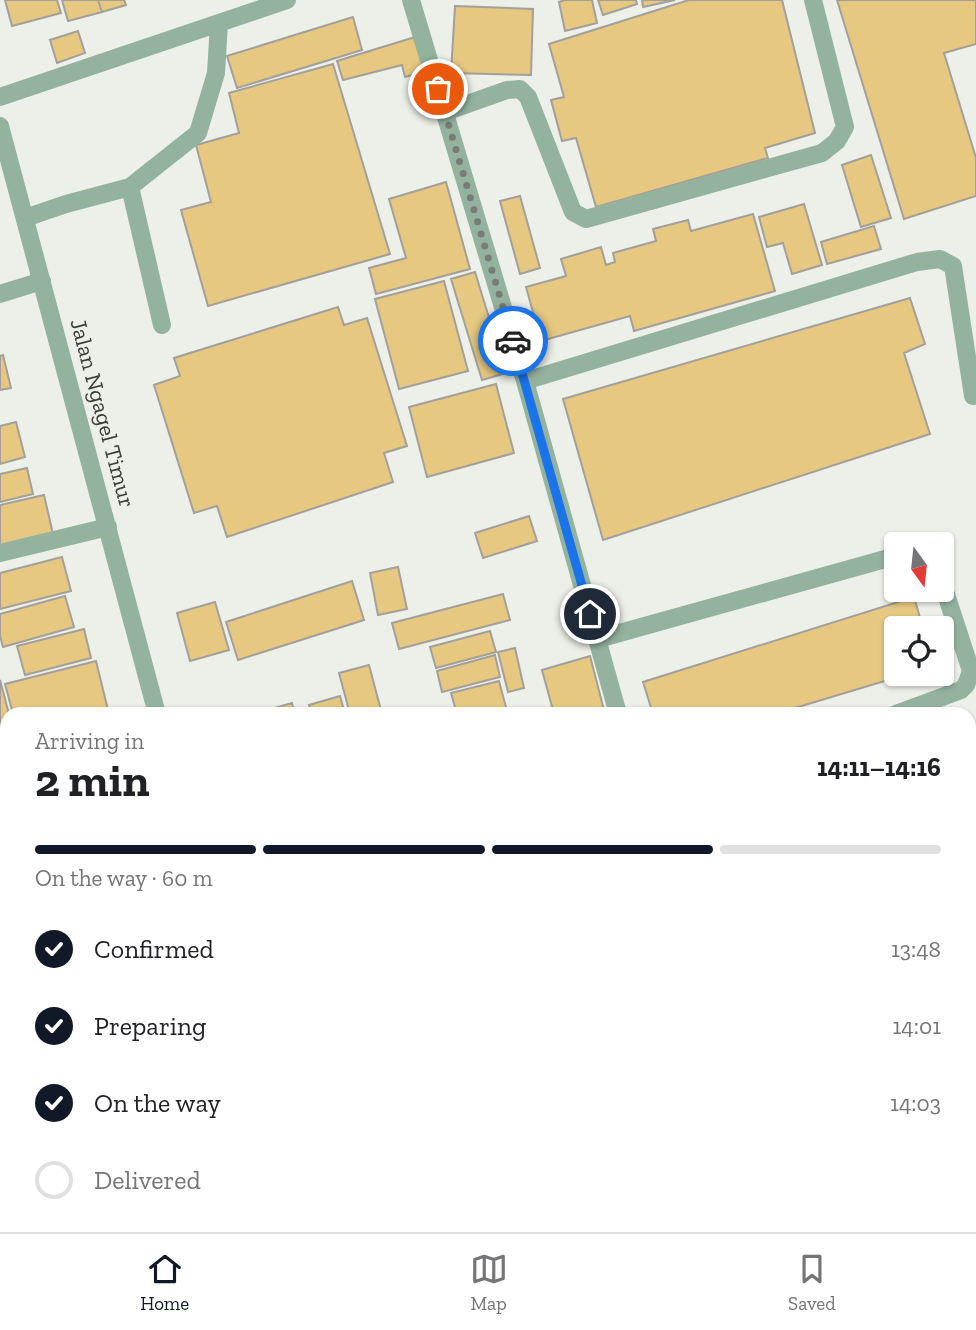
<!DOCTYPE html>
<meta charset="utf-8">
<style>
:root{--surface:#fff;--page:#f6f6f6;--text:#202124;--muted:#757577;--line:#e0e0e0;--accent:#111827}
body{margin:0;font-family:"Zilla Slab",serif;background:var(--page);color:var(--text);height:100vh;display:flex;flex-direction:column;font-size:26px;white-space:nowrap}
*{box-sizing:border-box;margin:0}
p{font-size:23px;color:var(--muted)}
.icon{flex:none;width:38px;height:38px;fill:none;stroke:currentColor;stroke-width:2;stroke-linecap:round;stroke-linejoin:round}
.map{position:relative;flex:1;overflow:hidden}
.panel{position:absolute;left:0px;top:707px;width:976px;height:525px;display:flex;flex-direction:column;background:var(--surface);border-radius:21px 21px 0 0;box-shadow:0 2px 5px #0004}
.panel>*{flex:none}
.needle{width:46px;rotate:165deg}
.controls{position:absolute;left:884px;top:532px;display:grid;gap:14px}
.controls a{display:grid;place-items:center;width:70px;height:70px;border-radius:7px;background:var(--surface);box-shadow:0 2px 5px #0004;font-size:35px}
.pin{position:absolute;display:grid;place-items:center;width:60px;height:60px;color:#fff;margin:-30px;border:4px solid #fff;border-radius:50%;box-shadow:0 2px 7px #0007}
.courier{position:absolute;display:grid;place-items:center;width:70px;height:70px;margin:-35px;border:5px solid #1a73e8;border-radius:50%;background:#fff;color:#222;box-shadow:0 2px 9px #0007}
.head em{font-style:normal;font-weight:700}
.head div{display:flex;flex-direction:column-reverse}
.head{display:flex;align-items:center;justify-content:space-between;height:119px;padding:0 35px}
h1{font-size:46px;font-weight:700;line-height:52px}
.bar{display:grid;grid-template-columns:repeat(4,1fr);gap:10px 7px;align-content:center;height:84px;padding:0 35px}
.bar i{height:9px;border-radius:5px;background:var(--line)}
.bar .on{background:var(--accent)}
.bar p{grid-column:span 4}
ol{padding:0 35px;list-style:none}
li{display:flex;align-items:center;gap:21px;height:77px}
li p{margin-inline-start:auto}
li .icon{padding:7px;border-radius:50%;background:var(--accent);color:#fff;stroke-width:4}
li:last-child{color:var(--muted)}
li i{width:38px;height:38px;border:4px solid var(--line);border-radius:50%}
.tab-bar{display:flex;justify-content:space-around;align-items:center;height:98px;border-top:2px solid var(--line);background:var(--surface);font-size:19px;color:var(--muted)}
.tab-bar a{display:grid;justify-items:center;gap:4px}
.tab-bar .on{color:var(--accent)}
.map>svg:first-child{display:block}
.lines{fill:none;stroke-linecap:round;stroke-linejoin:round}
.river{stroke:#3ca9a4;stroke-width:60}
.building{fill:#e6c880;stroke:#a3a09b;stroke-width:2}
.service{stroke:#94b39f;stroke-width:18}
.minor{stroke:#94b39f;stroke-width:18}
.tertiary{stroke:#94b39f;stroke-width:18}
.done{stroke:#797b77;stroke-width:7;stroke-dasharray:0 12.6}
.route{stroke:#1a73e8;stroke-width:9}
.labels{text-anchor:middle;stroke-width:5;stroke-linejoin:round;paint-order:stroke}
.street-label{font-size:23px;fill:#3b3c39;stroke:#edefe9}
</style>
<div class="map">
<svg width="976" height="1232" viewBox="0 0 976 1232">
<rect width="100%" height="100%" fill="#edefe9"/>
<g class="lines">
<path class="river" d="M 970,810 L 976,808
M 0,1135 L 7,1132"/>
</g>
<path class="building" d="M 5,0 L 57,0 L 61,13 L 12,26 Z
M 62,0 L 98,0 L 102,12 L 68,21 Z
M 98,0 L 124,0 L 126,5 L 102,12 Z
M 565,0 L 592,0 L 597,23 L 565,31 L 559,2 Z
M 598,0 L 636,0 L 637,4 L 603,15 Z
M 642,0 L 675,0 L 643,7 Z
M 689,0 L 782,0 L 815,133 L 765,148 L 768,158 L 596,207 L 576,138 L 562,141 L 551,100 L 564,97 L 549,44 Z
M 837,0 L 976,0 L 976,44 L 944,53 L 976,158 L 976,196 L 904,219 Z
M 455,6 L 533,9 L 531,75 L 451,73 Z
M 353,17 L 362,50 L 237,88 L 227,56 Z
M 78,31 L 85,53 L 57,63 L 50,40 Z
M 415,37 L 427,71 L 405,77 L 402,65 L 343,80 L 337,61 Z
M 333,64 L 390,254 L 208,306 L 181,210 L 211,202 L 196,145 L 239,133 L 229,93 Z
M 871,155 L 891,218 L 861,227 L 842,165 Z
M 446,182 L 470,269 L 376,294 L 369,268 L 406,258 L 389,199 Z
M 520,196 L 540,268 L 520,274 L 500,201 Z
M 804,204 L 822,265 L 792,274 L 783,243 L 767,247 L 759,217 Z
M 753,214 L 775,291 L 634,331 L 630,316 L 541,341 L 526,287 L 566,276 L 561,259 L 601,247 L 606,265 L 615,262 L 613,253 L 656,241 L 653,229 L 688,220 L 691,231 Z
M 874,226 L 881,249 L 827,264 L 821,242 Z
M 475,272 L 506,373 L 482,380 L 451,279 Z
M 444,281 L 468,371 L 399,389 L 375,299 Z
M 910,298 L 925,344 L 904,353 L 930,434 L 603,540 L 563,399 Z
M 338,307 L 344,325 L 367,318 L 407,446 L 384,453 L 393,482 L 227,537 L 217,506 L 194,513 L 154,385 L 180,376 L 174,358 Z
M 3,355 L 11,388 L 0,390 L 0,356 Z
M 496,384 L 514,453 L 427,477 L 409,407 Z
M 16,422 L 25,457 L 0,464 L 0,426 Z
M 27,468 L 33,494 L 0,502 L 0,474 Z
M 44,495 L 53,534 L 0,546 L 0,505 Z
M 529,516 L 537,541 L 483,558 L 475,533 Z
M 62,557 L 71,591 L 0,609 L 0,573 Z
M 398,567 L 407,609 L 378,615 L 370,573 Z
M 352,581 L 364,620 L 238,660 L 226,622 Z
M 503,594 L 510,620 L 399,649 L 392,623 Z
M 65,596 L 74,627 L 3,647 L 0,636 L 0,614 Z
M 914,597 L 923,628 L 896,628 L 896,674 L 908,674 L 775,714 L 653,714 L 643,682 Z
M 215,602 L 229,650 L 190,661 L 177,613 Z
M 84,629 L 91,658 L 25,675 L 17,646 Z
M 490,631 L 496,652 L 436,668 L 430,647 Z
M 515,648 L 524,688 L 508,692 L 498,652 Z
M 495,655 L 500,677 L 442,692 L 437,671 Z
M 590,656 L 605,714 L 554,714 L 542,670 Z
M 96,661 L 109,714 L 13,714 L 5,684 Z
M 369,665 L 382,714 L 350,714 L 339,673 Z
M 0,680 L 9,714 L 7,714 L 7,780 L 0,782 Z
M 499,681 L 507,711 L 498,714 L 457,714 L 451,693 Z
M 340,696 L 345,714 L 312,714 L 309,705 Z
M 292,703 L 295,714 L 253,714 Z
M 7,829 L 7,898 L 6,898 L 0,867 L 0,831 Z
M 976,840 L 976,855 L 970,856 L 970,841 Z
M 976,859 L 976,901 L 970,902 L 970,860 Z
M 970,910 L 976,910 L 976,928 L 970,929 Z
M 976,934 L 976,956 L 970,957 L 970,935 Z
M 0,946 L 7,975 L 7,1005 L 0,1007 Z
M 976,958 L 976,974 L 971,975 L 970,959 Z
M 970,974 L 976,1029 L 976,1039 L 970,1039 Z
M 976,1064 L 976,1103 L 973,1103 L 970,1065 Z
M 101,1225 L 160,1225 L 162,1232 L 75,1232 Z
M 189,1225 L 250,1225 L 252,1232 L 191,1232 Z
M 275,1225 L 296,1225 L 298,1232 L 277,1232 Z
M 323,1225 L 347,1225 L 348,1228 L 324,1231 Z
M 370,1225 L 394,1225 L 395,1232 L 371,1232 Z
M 489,1225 L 512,1225 L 512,1228 L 489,1229 Z
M 558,1225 L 577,1225 L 578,1232 L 559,1232 Z
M 612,1225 L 645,1225 L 646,1231 L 613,1232 Z
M 712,1225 L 713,1232 L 659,1232 L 708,1225 Z
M 717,1225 L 736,1225 L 736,1232 L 718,1232 Z
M 741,1225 L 770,1225 L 771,1232 L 742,1232 Z
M 903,1225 L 904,1232 L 869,1232 L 869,1230 Z"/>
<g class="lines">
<path class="service" d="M 411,0 L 525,381 L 618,714
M 0,97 L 287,0
M 445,112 L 507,90 L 520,89 L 528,97 L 573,212 L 586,219 L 822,153 L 837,141 L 845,127 L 813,0
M 130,187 L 162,325
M 25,218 L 66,204 L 130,187 L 198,133 L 216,73 L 219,23
M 0,294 L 42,281
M 525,381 L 917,262 L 940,259 L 953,266 L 973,396
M 598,639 L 896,556
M 896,714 L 961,690 L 966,685 L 971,671 L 942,582"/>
<path class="minor" d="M 0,553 L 108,527
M 970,751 L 976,749
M 0,796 L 7,795
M 970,830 L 976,829
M 970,1046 L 976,1044
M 181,1225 L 183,1232
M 270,1225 L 272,1232
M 15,1232 L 52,1225"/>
<path class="tertiary" d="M 0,126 L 157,714
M 0,1044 L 7,1042"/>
</g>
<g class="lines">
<path class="done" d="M 438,89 L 513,341"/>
<path class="route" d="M 513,341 L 590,614"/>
</g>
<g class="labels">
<g class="street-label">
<text transform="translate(103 413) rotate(75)" y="8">Jalan Ngagel Timur</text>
</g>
</g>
</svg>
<div class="controls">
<a><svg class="needle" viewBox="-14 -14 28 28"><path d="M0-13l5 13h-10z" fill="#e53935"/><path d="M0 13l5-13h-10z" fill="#757577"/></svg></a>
<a><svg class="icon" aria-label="locate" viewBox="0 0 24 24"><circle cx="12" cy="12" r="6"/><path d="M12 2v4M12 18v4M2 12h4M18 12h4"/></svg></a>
</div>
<div class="pin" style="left:438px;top:89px;background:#ea580c"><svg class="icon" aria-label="bag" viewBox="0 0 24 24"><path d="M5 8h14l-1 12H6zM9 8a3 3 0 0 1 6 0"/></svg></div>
<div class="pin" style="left:590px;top:614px;background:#1f2937"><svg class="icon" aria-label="home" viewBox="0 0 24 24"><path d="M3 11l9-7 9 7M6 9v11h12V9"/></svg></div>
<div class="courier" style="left:513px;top:341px"><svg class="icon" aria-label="car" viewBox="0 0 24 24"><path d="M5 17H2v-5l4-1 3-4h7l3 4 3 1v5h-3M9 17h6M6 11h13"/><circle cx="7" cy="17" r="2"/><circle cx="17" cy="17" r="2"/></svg></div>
<section class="panel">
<div class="head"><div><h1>2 min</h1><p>Arriving in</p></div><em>14:11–14:16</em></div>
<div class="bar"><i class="on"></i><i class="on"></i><i class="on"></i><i></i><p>On the way · 60 m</p></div>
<ol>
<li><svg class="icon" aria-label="check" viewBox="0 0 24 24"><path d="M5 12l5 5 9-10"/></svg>Confirmed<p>13:48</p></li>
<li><svg class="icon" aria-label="check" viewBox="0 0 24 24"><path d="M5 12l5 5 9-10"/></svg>Preparing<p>14:01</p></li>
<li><svg class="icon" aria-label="check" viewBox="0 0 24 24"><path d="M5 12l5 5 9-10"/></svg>On the way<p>14:03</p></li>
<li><i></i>Delivered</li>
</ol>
</section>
</div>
<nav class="tab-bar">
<a class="on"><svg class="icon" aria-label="home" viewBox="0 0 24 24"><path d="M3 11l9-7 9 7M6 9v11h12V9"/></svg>Home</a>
<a><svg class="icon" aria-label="map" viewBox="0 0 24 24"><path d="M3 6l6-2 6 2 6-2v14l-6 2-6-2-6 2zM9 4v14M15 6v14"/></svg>Map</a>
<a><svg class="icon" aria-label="saved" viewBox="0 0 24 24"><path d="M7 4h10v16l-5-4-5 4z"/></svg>Saved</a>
</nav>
